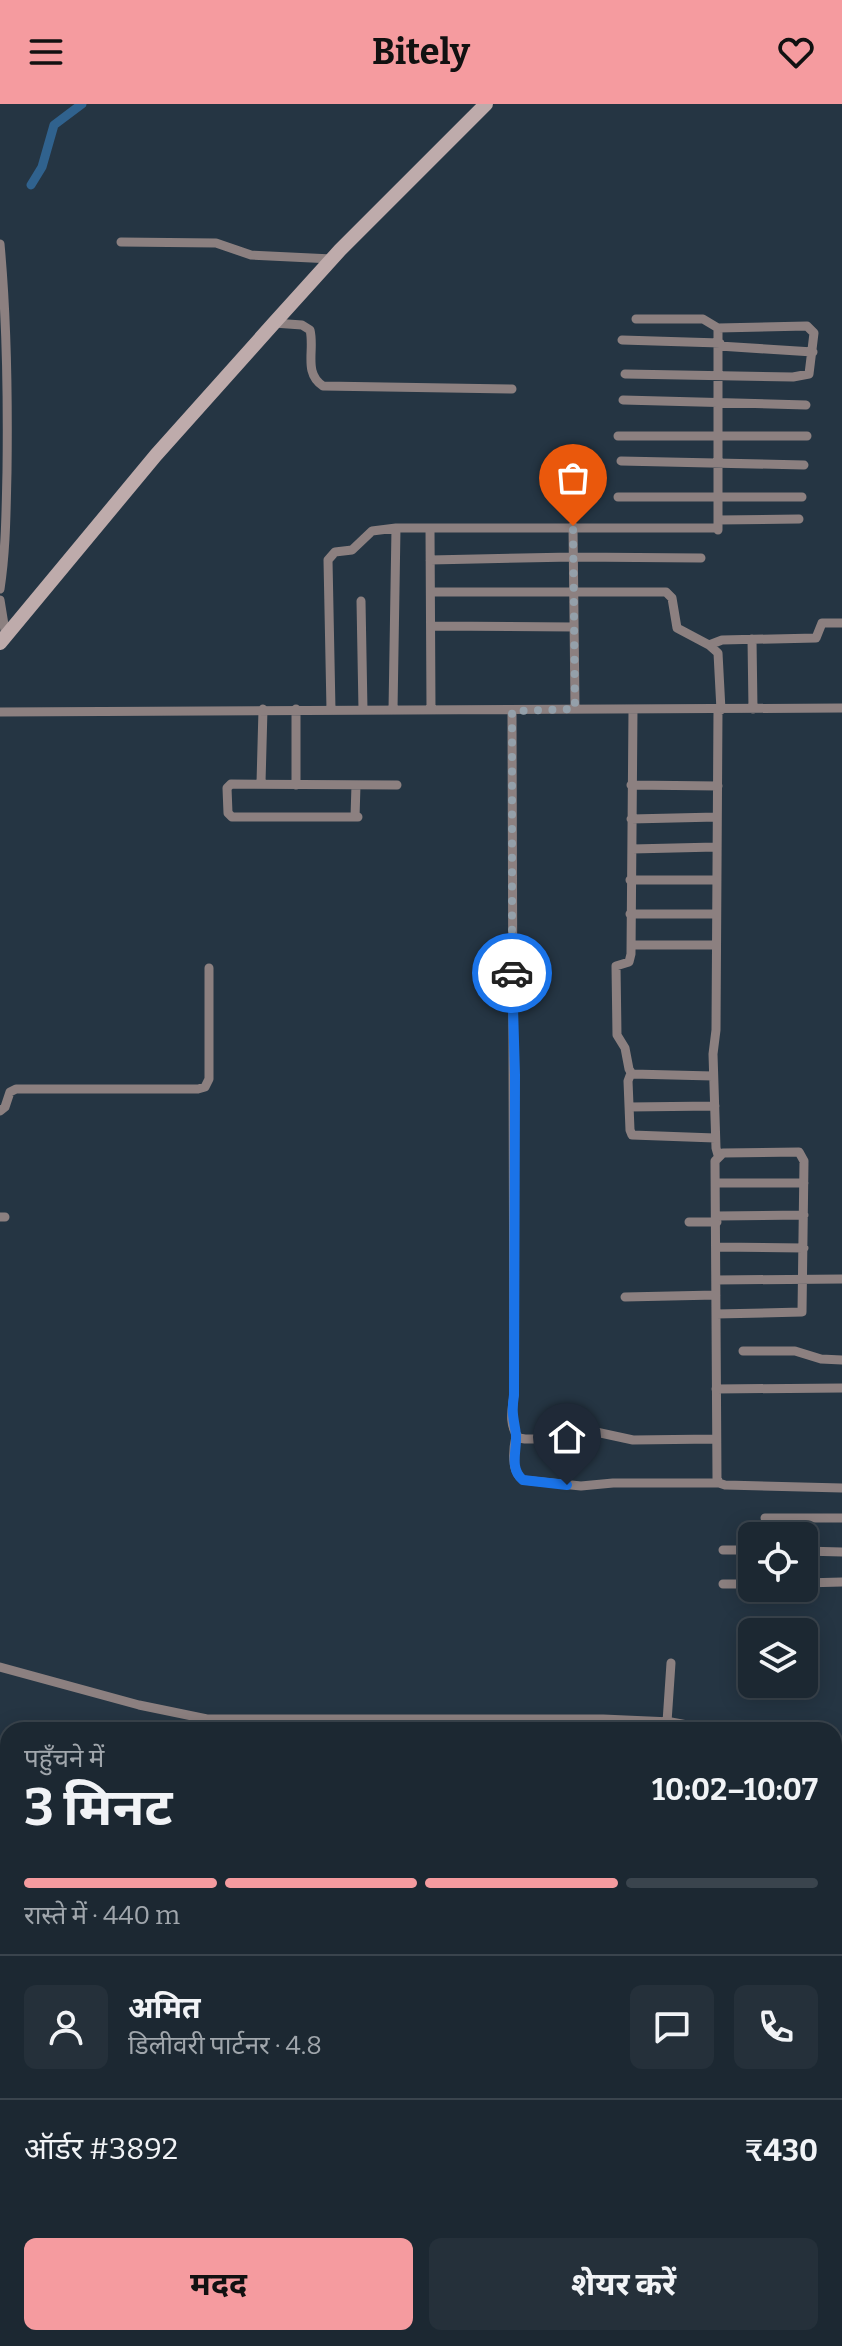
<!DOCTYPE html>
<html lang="hi">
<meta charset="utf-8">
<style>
:root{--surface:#1c2832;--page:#25303a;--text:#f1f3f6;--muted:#a0a6ac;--line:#3a444d;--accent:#f59b9f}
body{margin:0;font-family:Bitter,"Noto Sans Devanagari",serif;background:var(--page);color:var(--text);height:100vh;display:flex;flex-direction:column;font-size:30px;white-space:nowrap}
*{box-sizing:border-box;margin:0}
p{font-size:26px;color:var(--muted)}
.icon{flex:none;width:44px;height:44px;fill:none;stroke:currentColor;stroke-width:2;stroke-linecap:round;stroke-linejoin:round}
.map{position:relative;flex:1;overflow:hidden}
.drawer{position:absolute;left:0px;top:1618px;width:842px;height:624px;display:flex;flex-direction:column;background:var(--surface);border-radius:24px 24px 0 0;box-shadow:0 4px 20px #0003,0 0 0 2px var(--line)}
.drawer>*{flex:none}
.tools{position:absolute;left:738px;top:1418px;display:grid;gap:16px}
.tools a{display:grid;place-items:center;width:80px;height:80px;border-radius:12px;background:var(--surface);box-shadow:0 4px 20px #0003,0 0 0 2px var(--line);font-size:40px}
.pin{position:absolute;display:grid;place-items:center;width:68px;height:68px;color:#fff;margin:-82px -34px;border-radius:50% 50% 50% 0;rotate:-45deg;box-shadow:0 0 8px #0007}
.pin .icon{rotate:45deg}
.courier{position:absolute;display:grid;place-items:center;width:80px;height:80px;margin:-40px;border:6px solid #1a73e8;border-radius:50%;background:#fff;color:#222;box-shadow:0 2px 10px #0007}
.overview em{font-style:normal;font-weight:700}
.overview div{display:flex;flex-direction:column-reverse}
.overview{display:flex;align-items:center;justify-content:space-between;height:136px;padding:0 24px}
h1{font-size:52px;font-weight:700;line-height:60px}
.bar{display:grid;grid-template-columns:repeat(4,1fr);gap:12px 8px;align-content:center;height:96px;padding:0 24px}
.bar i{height:10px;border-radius:6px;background:var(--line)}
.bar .on{background:var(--accent)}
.bar p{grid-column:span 4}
.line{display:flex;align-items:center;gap:20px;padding:0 24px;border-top:2px solid var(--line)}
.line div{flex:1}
.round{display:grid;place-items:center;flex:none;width:84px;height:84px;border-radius:12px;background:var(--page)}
.primary-button{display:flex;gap:16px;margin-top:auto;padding:16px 24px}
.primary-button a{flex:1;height:92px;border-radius:12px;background:var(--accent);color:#111;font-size:32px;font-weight:700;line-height:92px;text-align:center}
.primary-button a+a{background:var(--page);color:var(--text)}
header{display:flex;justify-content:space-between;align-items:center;height:104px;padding:0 24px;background:var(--accent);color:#111;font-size:36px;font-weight:700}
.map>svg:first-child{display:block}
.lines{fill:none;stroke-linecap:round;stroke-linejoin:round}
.canal{stroke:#30628e;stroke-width:9}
.street{stroke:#8c8080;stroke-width:9}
.secondary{stroke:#beabab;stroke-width:14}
.done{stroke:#94a0aa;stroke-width:8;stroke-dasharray:0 14.4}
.route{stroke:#1a73e8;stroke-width:10}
</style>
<header><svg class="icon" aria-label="menu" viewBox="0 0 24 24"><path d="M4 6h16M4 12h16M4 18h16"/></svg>Bitely<svg class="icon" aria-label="heart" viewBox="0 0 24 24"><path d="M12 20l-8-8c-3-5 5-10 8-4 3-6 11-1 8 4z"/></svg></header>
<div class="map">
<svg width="842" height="2242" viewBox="0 0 842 2242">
<rect width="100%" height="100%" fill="#253543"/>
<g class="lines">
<path class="canal" d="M 31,81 L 42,63 L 54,21 L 82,0"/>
<path class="street" d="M 121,138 L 216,139 L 251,151 L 332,155
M 0,140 C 7,216 8,291 7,368 C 6,407 6,446 0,485
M 636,215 L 703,215 L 718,224 L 718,426
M 274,219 L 302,221 L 310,226 C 315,246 303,269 323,282 L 512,285
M 622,236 L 720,239
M 719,242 L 813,248
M 625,270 L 793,273 L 809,270 L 814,229 L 807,222 L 718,224
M 623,296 L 806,301
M 618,332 L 807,332
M 621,357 L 804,361
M 618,393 L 802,393
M 718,416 L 799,415
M 573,422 L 575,605
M 430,424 L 431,606
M 430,456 L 573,453 L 701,454
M 431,488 L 666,488 L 672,494 L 677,524 L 709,541 L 718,549 L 721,606
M 0,496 L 6,533
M 361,497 L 363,606
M 431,522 L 574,523
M 752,535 L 753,605
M 709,541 L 722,536 L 816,534 L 822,519 L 842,519
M 296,605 L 296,681
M 633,605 L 631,850 L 629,858 L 616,862 L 617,931 L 625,944 L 629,965 L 632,970 L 713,972
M 331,606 L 328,456 L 335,448 L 352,446 L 372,427 L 396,424 L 718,424
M 393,606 L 396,424
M 718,606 L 716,926 L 713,950 L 716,1044 L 718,1051
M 512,607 L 514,1291 C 512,1306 508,1321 519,1334 L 525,1335 L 575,1335 L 596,1328 L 633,1336 L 715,1335
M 0,608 L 842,604
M 261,679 L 263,605
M 631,681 L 718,682
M 355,713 L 356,681
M 358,713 L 232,713 L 228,709 L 227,684 L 231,680 L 397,681
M 631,715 L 717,713
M 632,745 L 716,743
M 630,776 L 716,776
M 630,810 L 716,810
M 631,841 L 716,841
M 631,969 L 628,977 L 630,1026 L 632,1031 L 715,1034
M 629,1003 L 715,1002
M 0,1007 L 5,1003 L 10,988 L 16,985 L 198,985 L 205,983 L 209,975 L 209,864
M 716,1079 L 804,1079
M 716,1112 L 804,1111
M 0,1113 L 5,1113
M 689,1118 L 717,1118
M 716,1143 L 804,1144
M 716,1176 L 842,1175
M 625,1193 L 716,1191
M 716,1210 L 802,1208 L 804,1057 L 799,1048 L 723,1049 L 715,1057 L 717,1374 L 719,1379 L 725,1381 L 842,1384
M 743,1247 L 795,1247 L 821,1255 L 842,1256
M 716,1285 L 842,1284
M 516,1332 C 513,1346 511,1367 523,1376 L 581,1382 L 613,1379 L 719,1379
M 765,1414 L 842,1414
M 723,1446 L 752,1446
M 804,1447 L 842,1448
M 804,1479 L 842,1478
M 723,1480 L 752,1480
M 0,1563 L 139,1601 L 207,1615 L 603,1615 L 671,1618 L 714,1626
M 667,1618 L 671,1559
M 834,1664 L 842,1668
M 834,1767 L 842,1767
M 834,1828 L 842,1828
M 834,1861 L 842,1861
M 834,1897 L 842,1897
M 834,1926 L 842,1926
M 834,1955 L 842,1955
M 834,1990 L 842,1990"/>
<path class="secondary" d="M 0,539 L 156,351 L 274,219 L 340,146 L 486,0"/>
</g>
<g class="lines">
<path class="done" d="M 512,869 L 512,607 L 575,605 L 573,422"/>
<path class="route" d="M 512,869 L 515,971 L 514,1291 C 511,1311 514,1314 516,1331 C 517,1347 509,1365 523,1376 L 567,1381"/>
</g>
</svg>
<div class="tools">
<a><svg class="icon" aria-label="locate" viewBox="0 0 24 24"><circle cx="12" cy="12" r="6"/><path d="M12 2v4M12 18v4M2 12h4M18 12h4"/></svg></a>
<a><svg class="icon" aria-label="layers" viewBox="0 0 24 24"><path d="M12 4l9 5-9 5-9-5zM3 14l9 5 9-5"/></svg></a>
</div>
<div class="pin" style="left:573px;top:422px;background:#ea580c"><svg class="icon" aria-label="bag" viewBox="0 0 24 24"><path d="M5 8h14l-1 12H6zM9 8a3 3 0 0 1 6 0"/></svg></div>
<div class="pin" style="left:567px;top:1381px;background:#1f2937"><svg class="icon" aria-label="home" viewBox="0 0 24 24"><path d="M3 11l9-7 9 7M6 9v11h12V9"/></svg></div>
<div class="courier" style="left:512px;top:869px"><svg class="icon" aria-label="car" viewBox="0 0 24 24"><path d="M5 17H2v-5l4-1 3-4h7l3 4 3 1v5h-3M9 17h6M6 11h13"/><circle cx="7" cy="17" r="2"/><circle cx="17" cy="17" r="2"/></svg></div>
<section class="drawer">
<div class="overview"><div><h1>3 मिनट</h1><p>पहुँचने में</p></div><em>10:02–10:07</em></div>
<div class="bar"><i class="on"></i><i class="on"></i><i class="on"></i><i></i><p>रास्ते में · 440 m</p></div>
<div class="line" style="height:144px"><a class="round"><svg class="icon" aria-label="person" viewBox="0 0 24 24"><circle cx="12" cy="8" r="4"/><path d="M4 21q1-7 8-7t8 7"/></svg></a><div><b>अमित</b><p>डिलीवरी पार्टनर · 4.8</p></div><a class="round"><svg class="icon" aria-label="chat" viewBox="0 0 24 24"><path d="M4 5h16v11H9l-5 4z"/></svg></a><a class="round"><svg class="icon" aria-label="phone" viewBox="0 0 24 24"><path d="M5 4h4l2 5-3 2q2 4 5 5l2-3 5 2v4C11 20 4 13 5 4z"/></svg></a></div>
<div class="line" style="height:104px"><div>ऑर्डर #3892</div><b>₹430</b></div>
<div class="primary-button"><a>मदद</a><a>शेयर करें</a></div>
</section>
</div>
